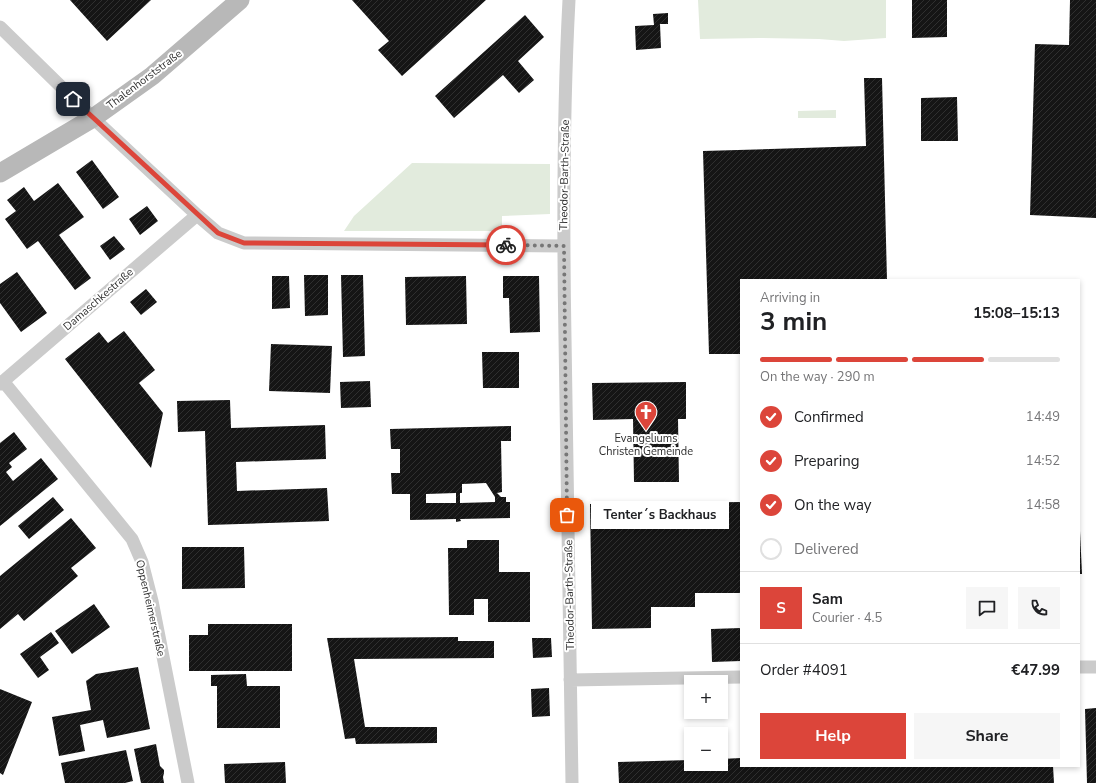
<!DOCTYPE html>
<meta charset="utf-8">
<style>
:root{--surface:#fff;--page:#f6f6f6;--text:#202124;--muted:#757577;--line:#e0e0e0;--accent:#dc453a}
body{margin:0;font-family:"Nunito Sans",sans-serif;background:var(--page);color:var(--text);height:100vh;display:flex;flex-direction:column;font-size:15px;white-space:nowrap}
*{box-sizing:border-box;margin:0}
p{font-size:13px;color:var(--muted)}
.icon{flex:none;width:22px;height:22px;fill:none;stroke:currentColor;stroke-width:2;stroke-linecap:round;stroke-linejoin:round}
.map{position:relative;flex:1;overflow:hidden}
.drawer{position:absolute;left:740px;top:279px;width:340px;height:488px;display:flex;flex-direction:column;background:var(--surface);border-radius:0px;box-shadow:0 2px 6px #0003}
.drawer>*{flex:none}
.buttons{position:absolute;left:684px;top:675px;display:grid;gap:8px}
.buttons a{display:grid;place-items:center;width:44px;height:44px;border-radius:0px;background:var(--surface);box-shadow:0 2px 6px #0003;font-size:20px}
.pin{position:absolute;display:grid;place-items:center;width:34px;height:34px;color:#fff;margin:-17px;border-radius:8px;box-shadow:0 2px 6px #0006}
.courier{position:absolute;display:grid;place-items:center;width:40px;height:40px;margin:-20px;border:3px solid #dc453a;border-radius:50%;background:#fff;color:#222;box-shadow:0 1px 5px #0007}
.bubble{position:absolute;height:28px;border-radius:0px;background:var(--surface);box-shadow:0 2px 6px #0003;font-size:13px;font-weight:700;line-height:28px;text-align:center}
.overview em{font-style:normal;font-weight:700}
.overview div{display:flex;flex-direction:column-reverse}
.overview{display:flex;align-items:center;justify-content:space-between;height:68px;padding:0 20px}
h1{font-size:26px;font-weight:700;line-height:30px}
.bar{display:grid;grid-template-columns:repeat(4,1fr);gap:6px 4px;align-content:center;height:48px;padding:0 20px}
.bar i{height:5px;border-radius:3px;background:var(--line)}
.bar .active{background:var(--accent)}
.bar p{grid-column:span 4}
.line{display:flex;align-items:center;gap:10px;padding:0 20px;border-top:1px solid var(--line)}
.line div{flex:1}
.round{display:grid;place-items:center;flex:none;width:42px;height:42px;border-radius:0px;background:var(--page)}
ol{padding:0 20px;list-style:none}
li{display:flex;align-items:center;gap:12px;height:44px}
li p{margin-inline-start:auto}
li .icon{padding:4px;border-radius:50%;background:var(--accent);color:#fff;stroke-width:4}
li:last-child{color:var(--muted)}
li i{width:22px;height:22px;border:2px solid var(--line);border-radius:50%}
.action{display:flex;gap:8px;margin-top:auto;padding:8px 20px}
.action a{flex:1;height:46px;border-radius:0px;background:var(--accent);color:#fff;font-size:16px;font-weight:700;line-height:46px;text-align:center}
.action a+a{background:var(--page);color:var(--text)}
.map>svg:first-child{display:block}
.grass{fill:#e2ebdd}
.building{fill:url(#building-hatch);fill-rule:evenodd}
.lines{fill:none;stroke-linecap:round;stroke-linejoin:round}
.minor{stroke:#cbcbcb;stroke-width:13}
.secondary{stroke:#b8b8b8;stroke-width:19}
.done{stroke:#777;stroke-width:4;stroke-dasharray:0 7.2}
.route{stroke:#dc453a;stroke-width:5}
.labels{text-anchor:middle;stroke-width:4;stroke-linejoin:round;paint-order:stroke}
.street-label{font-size:11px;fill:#2e2e2e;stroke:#fff}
.poi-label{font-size:11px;fill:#2e2e2e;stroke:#fff}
</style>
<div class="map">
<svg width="1096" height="783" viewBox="0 0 1096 783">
<defs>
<pattern id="building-hatch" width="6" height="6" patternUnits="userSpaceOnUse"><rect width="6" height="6" fill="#151515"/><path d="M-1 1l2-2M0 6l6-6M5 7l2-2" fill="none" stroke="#2f2f2f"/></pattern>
</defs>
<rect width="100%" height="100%" fill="#fff"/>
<path class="grass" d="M 698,0 L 886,0 L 886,38 L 844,41 L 819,39 L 760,38 L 700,39 Z
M 836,110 L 836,118 L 798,118 L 798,111 Z
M 412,163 L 550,164 L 550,214 L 502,216 L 502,231 L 344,231 L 354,216 Z"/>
<path class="building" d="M 70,0 L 151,0 L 107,41 Z
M 352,0 L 486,0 L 402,76 L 378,50 L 389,41 Z
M 912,0 L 947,0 L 947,37 L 912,38 Z
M 1070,0 L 1096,0 L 1096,218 L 1030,215 L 1035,44 L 1069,45 Z
M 668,13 L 668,24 L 660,24 L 661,48 L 636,50 L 635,26 L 654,25 L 653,14 Z
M 525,15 L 544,37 L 518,61 L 534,80 L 519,93 L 503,75 L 454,118 L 435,96 Z
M 864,78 L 882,78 L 887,280 L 741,280 L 741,354 L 709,354 L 703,151 L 866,146 Z
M 957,97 L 958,141 L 921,141 L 921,98 Z
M 92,160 L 119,197 L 103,209 L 76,172 Z
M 58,183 L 84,217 L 59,235 L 91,278 L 75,290 L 38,241 L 27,249 L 5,219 L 16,211 L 7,200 L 24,187 L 34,201 Z
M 147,206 L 158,221 L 140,235 L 129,219 Z
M 114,236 L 125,249 L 110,260 L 100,246 Z
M 17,272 L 47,313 L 21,332 L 0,303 L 0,284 Z
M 304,275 L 328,275 L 328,315 L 305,316 Z
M 341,275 L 363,275 L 365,356 L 343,357 Z
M 272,276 L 289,276 L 290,308 L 272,309 Z
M 466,276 L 467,324 L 406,325 L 405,277 Z
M 503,276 L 539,276 L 540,332 L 510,333 L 509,298 L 503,298 Z
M 146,289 L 157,302 L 141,315 L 130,302 Z
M 124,331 L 155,370 L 139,383 L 163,413 L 151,468 L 65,359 L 99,332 L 108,343 Z
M 271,344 L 332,346 L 330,393 L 269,391 Z
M 482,352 L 519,352 L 519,388 L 483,388 Z
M 370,381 L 371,407 L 341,408 L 340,382 Z
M 686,382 L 686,419 L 678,419 L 679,482 L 634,482 L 633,419 L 593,420 L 592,383 Z
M 230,400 L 231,428 L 325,425 L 326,459 L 236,462 L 237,491 L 327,488 L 329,521 L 208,525 L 205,431 L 178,432 L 177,401 Z
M 511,426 L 511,441 L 501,441 L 502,492 L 497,493 L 501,497 L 506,497 L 506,502 L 510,502 L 510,518 L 460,519 L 461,521 L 456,522 L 456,519 L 410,520 L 410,494 L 392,494 L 391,473 L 400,473 L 400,449 L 391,449 L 390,429 ZM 486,483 L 495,497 L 495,502 L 460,503 L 460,493 L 462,493 L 462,484 ZM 456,493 L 456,503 L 426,503 L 426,494 Z
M 14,432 L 27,449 L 9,463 L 12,467 L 6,472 L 13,481 L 41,458 L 58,479 L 0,526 L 0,443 Z
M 53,497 L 64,510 L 29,539 L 18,526 Z
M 741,502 L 741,593 L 695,593 L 695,607 L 651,607 L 651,628 L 592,629 L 590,504 Z
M 71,518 L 96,548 L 71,568 L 78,576 L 24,621 L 18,614 L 0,629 L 0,576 Z
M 1079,531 L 1080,531 L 1082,574 L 1079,574 Z
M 467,540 L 499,540 L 499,572 L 530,572 L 530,622 L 488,622 L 488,599 L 474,599 L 474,615 L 449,615 L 448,548 L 467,548 Z
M 182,547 L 244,547 L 245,588 L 182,589 Z
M 94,604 L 110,627 L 72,654 L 55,631 Z
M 208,624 L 292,624 L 292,671 L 189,671 L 189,635 L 208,635 Z
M 741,628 L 741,661 L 712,662 L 711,629 Z
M 51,632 L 59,643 L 40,657 L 49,670 L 38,678 L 20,654 Z
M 458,637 L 458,641 L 494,641 L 494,658 L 354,659 L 365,727 L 437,727 L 437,743 L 356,744 L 355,738 L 345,739 L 327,638 Z
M 532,638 L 551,638 L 552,657 L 533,658 Z
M 138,667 L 150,729 L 107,738 L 103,720 L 80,725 L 85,751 L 59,756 L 52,717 L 91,710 L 86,681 L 96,674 Z
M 246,674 L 247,686 L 280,686 L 280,728 L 217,728 L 217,686 L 211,686 L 211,675 Z
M 549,688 L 550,716 L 532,717 L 531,689 Z
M 0,689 L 32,702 L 3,775 L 0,773 Z
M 1096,708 L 1096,783 L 1087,783 L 1085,709 Z
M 156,744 L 160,766 L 164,770 L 164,773 L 163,777 L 164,783 L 141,783 L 134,749 Z
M 126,750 L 133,781 L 125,783 L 65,783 L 61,763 Z
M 741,758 L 741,766 L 1053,766 L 1054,783 L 619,783 L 618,762 L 691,760 L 691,764 L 721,764 L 721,759 Z
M 285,762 L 286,783 L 225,783 L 224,764 Z"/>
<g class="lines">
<path class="minor" d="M 569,0 C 563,113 563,226 565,338 C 566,487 569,635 572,783
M 0,27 L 93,118 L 197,215 L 218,233 L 244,243 L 564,246
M 3,381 L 132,539 L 142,562 L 152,601 L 188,783
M 0,384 L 197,215
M 1079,667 L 1096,667
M 570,680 L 741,677"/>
<path class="secondary" d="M 0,173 L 93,118 L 152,76 L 240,0"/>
</g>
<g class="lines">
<path class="done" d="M 506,245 L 564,246 L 567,515"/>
<path class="route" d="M 73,99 L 218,233 L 244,243 L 506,245"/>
</g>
<defs>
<g id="church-pin" transform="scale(1.15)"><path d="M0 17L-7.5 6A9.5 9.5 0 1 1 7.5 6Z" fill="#dc453a" stroke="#fff"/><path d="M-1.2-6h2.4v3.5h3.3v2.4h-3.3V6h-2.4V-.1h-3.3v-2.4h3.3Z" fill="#fff"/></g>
</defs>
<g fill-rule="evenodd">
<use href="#church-pin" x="646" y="412"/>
</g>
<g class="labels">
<g class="street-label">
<text transform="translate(144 79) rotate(-37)" y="4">Thalenhorststraße</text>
<text transform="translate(564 175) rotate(-89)" y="4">Theodor-Barth-Straße</text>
<text transform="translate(98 299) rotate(-41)" y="4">Damaschkestraße</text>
<text transform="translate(569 595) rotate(-91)" y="4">Theodor-Barth-Straße</text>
<text transform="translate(151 608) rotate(77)" y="4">Oppenheimerstraße</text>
</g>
<g class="poi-label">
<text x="646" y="442">Evangeliums<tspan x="646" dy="13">Christen Gemeinde</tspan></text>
</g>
</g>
</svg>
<div class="buttons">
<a>+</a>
<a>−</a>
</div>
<div class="pin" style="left:567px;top:515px;background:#ea580c"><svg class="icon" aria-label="bag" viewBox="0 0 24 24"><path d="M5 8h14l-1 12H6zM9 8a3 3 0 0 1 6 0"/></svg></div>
<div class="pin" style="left:73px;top:99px;background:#1f2937"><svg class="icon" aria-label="home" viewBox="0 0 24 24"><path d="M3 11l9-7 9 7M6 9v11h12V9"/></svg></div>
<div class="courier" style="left:506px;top:245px"><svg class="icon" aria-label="bike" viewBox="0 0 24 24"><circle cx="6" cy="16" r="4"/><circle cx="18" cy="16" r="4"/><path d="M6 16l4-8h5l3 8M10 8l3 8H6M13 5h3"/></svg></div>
<div class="bubble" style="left:591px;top:501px;width:138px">Tenter´s Backhaus</div>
<section class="drawer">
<div class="overview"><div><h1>3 min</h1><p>Arriving in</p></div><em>15:08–15:13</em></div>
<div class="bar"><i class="active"></i><i class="active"></i><i class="active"></i><i></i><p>On the way · 290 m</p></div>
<ol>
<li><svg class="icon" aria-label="check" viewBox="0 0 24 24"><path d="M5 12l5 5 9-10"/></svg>Confirmed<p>14:49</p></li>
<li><svg class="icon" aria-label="check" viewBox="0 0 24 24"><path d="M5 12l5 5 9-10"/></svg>Preparing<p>14:52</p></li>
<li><svg class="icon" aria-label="check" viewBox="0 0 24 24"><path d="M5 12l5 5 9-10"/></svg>On the way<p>14:58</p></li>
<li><i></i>Delivered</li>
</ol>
<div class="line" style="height:72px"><b class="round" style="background:var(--accent);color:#fff">S</b><div><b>Sam</b><p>Courier · 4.5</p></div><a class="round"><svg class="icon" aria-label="chat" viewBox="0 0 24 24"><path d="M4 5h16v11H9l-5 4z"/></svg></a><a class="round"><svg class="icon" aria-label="phone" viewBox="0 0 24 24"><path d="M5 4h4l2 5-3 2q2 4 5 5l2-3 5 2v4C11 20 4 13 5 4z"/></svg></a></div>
<div class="line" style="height:52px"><div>Order #4091</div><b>€47.99</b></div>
<div class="action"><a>Help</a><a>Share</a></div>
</section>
</div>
